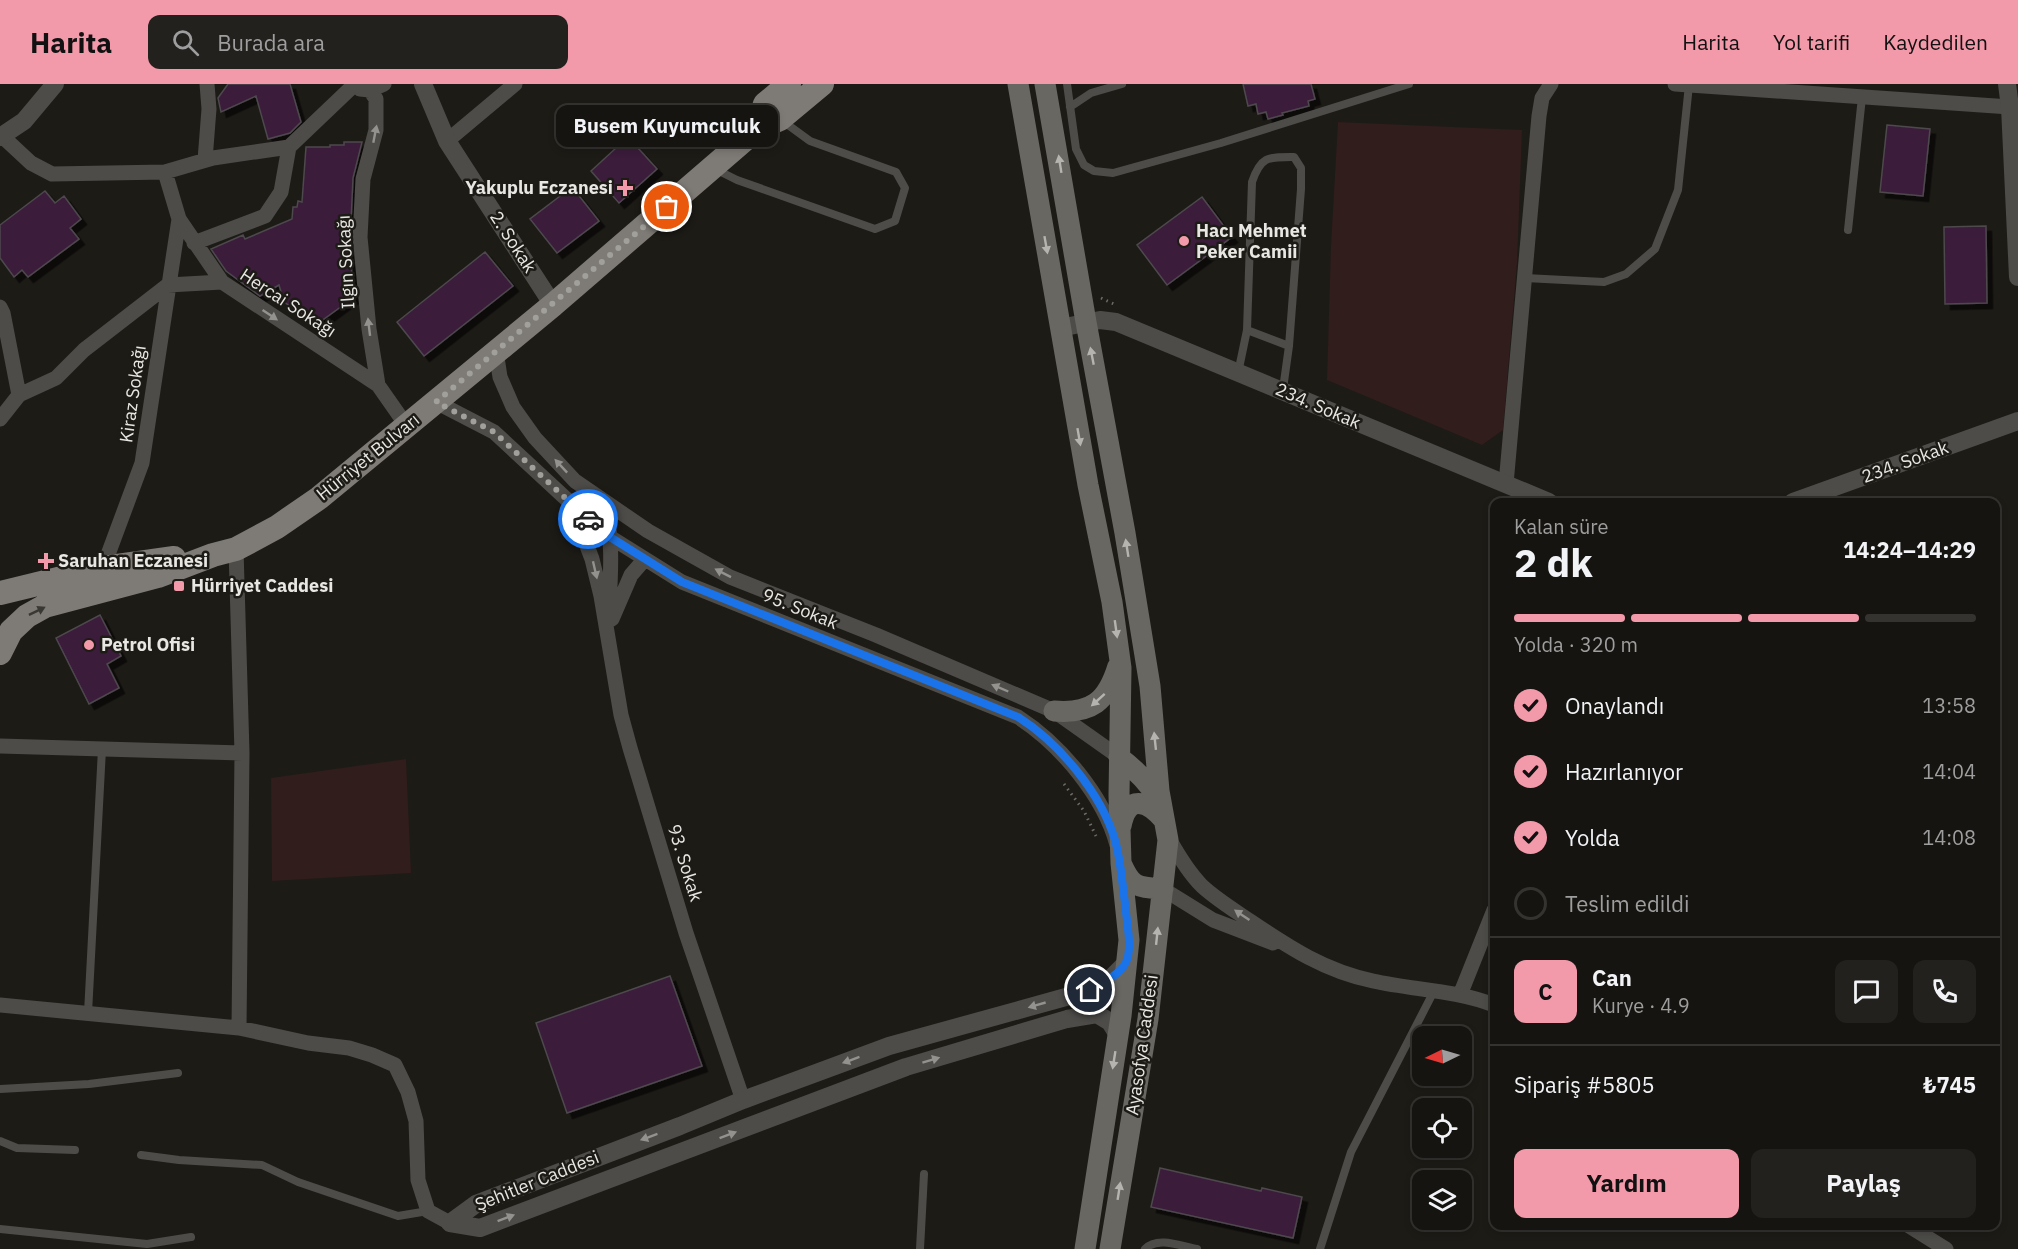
<!DOCTYPE html>
<html lang="tr">
<meta charset="utf-8">
<style>
:root{--surface:#161410;--page:#23211e;--text:#f1f3f6;--muted:#9e9e9f;--line:#353330;--accent:#f39aaa}
body{margin:0;font-family:"IBM Plex Sans",sans-serif;background:var(--page);color:var(--text);height:100vh;display:flex;flex-direction:column;font-size:22px;white-space:nowrap}
*{box-sizing:border-box;margin:0}
p{font-size:20px;color:var(--muted)}
.icon{flex:none;width:33px;height:33px;fill:none;stroke:currentColor;stroke-width:2;stroke-linecap:round;stroke-linejoin:round}
.map{position:relative;flex:1;overflow:hidden}
.side{position:absolute;left:1490px;top:414px;width:510px;height:732px;display:flex;flex-direction:column;background:var(--surface);border-radius:12px;box-shadow:0 3px 9px #0003,0 0 0 2px var(--line)}
.side>*{flex:none}
.needle{width:39px;rotate:265deg}
.buttons{position:absolute;left:1412px;top:942px;display:grid;gap:12px}
.buttons a{display:grid;place-items:center;width:60px;height:60px;border-radius:12px;background:var(--surface);box-shadow:0 3px 9px #0003,0 0 0 2px var(--line);font-size:30px}
.pin{position:absolute;display:grid;place-items:center;width:51px;height:51px;color:#fff;margin:-26px;border:3px solid #fff;border-radius:50%;box-shadow:0 2px 6px #0007}
.courier{position:absolute;display:grid;place-items:center;width:60px;height:60px;margin:-30px;border:4px solid #1a73e8;border-radius:50%;background:#fff;color:#222;box-shadow:0 2px 8px #0007}
.bubble{position:absolute;height:42px;border-radius:12px;background:var(--surface);box-shadow:0 3px 9px #0003,0 0 0 2px var(--line);font-size:20px;font-weight:700;line-height:42px;text-align:center}
.head em{font-style:normal;font-weight:700}
.head div{display:flex;flex-direction:column-reverse}
.head{display:flex;align-items:center;justify-content:space-between;height:102px;padding:0 24px}
h1{font-size:39px;font-weight:700;line-height:45px}
.bar{display:grid;grid-template-columns:repeat(4,1fr);gap:9px 6px;align-content:center;height:72px;padding:0 24px}
.bar i{height:8px;border-radius:4px;background:var(--line)}
.bar .on{background:var(--accent)}
.bar p{grid-column:span 4}
.line{display:flex;align-items:center;gap:15px;padding:0 24px;border-top:2px solid var(--line)}
.line div{flex:1}
.round{display:grid;place-items:center;flex:none;width:63px;height:63px;border-radius:12px;background:var(--page)}
ol{padding:0 24px;list-style:none}
li{display:flex;align-items:center;gap:18px;height:66px}
li p{margin-inline-start:auto}
li .icon{padding:6px;border-radius:50%;background:var(--accent);color:#111;stroke-width:4}
li:last-child{color:var(--muted)}
li i{width:33px;height:33px;border:3px solid var(--line);border-radius:50%}
.cta{display:flex;gap:12px;margin-top:auto;padding:12px 24px}
.cta a{flex:1;height:69px;border-radius:12px;background:var(--accent);color:#111;font-size:24px;font-weight:700;line-height:69px;text-align:center}
.cta a+a{background:var(--page);color:var(--text)}
header{display:flex;align-items:center;gap:36px;box-sizing:border-box;height:84px;padding:0 30px;background:var(--accent);color:#111}
header strong{font-size:28px}
nav{display:flex;gap:33px;margin-inline-start:auto;font-size:21px}
.search{width:420px;height:54px;background:var(--page);display:flex;align-items:center;gap:15px;box-sizing:border-box;padding:0 21px;border-radius:12px;color:var(--muted);font-size:22px}
.map>svg:first-child{display:block}
.education{fill:#301d1c}
.building{fill:#3a1d3b;stroke:#4d484d;stroke-width:1.5;filter:url(#shadow)}
.lines{fill:none;stroke-linecap:round;stroke-linejoin:round}
.path{stroke:#6d6c67;stroke-width:3;stroke-dasharray:1.5 4.5;stroke-linecap:butt}
.service{stroke:#4d4c49;stroke-width:8}
.minor{stroke:#4d4c49;stroke-width:15}
.tertiary{stroke:#4d4c49;stroke-width:18}
.secondary{stroke:#696762;stroke-width:21}
.primary{stroke:#7e7b76;stroke-width:24}
.oneway{fill:#93928e}
.oneway2{fill:#b5b4af}
.oneway3{fill:#3a3833}
.done{stroke:#a1a09b;stroke-width:6;stroke-dasharray:0 10.8}
.route{stroke:#1a73e8;stroke-width:8}
.poi-dot{fill:#f39aaa;stroke:#1d1b16;stroke-width:2}
.labels{text-anchor:middle;stroke-width:5;stroke-linejoin:round;paint-order:stroke}
.poi-label{font-size:18px;font-weight:bold;fill:#e8e7e3;stroke:#1d1b16;text-anchor:start}
.street-label{font-size:18px;fill:#e8e7e3;stroke:#1d1b16}
</style>
<header>
<strong>Harita</strong>
<div class="search"><svg class="icon" aria-label="search" viewBox="0 0 24 24"><circle cx="10" cy="10" r="6"/><path d="M15 15l6 6"/></svg>Burada ara</div>
<nav><a>Harita</a><a>Yol tarifi</a><a>Kaydedilen</a></nav>
</header>
<div class="map">
<svg width="2018" height="1165" viewBox="0 0 2018 1165">
<defs>
<filter id="shadow"><feDropShadow dx="5.5" dy="5.5" stdDeviation="0" flood-color="#0009"/></filter>
</defs>
<rect width="100%" height="100%" fill="#1d1b16"/>
<path class="education" d="M 1338,38 L 1522,46 L 1517,179 L 1503,346 L 1482,361 L 1327,296 L 1331,162 Z
M 406,675 L 411,789 L 272,797 L 271,694 Z"/>
<path class="building" d="M 228,0 L 290,0 L 301,38 L 290,49 L 268,55 L 256,12 L 221,28 L 218,14 Z
M 1243,0 L 1311,0 L 1315,15 L 1308,17 L 1309,22 L 1282,29 L 1283,31 L 1268,35 L 1266,28 L 1258,30 L 1256,20 L 1248,22 Z
M 1887,41 L 1930,45 L 1923,112 L 1880,108 Z
M 628,53 L 657,85 L 619,119 L 591,87 Z
M 344,58 L 362,58 L 353,94 L 350,159 L 353,214 L 317,240 L 284,218 L 279,201 L 260,212 L 226,187 L 211,165 L 243,151 L 245,155 L 292,135 L 293,123 L 297,123 L 298,117 L 302,118 L 306,63 L 330,63 L 330,61 L 344,61 Z
M 572,103 L 599,137 L 557,169 L 530,135 Z
M 45,107 L 55,119 L 64,112 L 81,135 L 70,144 L 79,155 L 28,193 L 22,186 L 14,193 L 0,174 L 0,141 Z
M 1202,113 L 1232,153 L 1167,201 L 1137,161 Z
M 1986,142 L 1987,219 L 1945,220 L 1944,143 Z
M 485,168 L 513,202 L 424,272 L 397,238 Z
M 100,531 L 121,572 L 107,580 L 119,604 L 89,620 L 56,554 Z
M 670,892 L 702,982 L 567,1029 L 536,939 Z
M 1160,1084 L 1261,1107 L 1262,1104 L 1302,1113 L 1293,1154 L 1151,1123 Z"/>
<g class="lines">
<path class="path" d="M 1101,214 L 1114,220
M 1064,700 L 1084,727 L 1096,752"/>
<path class="service" d="M 1067,0 L 1076,65 L 1084,81 L 1094,87 L 1113,89 L 1221,59 L 1409,0
M 1070,23 L 1091,9 L 1122,0
M 715,85 L 737,96 L 875,145 L 895,137 L 905,104 L 896,88 L 810,57 L 784,38
M 1848,146 L 1862,13
M 1525,194 L 1604,198 L 1626,190 L 1655,165 L 1678,106 L 1689,1
M 1247,246 L 1289,262
M 1238,289 L 1247,246 L 1252,98 C 1261,72 1268,73 1294,73 L 1301,84 L 1301,105 L 1289,262 L 1283,305
M 88,929 L 102,665
M 0,1005 L 89,1000 L 178,989
M 0,1057 L 17,1064 L 75,1066
M 141,1071 L 179,1076 L 262,1081 L 298,1098 L 398,1132 L 428,1127
M 0,1145 L 147,1160 L 191,1153
M 920,1165 L 924,1090
M 1145,1165 C 1157,1152 1181,1162 1197,1165
M 1320,1165 L 1351,1068 L 1434,907"/>
<path class="minor" d="M 1675,0 L 2010,23
M 360,5 L 370,6 L 384,0
M 370,6 L 376,15 L 376,46 L 363,95 L 360,153 L 369,245 L 378,301 L 406,341
M 2,52 L 31,79 L 52,90 L 165,88 L 179,135 L 222,198
M 447,57 L 515,0
M 205,76 L 209,25 L 207,0
M 165,88 L 213,74 L 289,63
M 194,159 L 265,132 L 281,108 L 289,63 L 354,1
M 168,201 L 222,198 L 378,301
M 0,223 L 3,229 L 19,311
M 496,267 L 500,293 L 513,323 L 535,354 L 575,397 L 648,447 L 730,493 L 876,551 L 1054,627 L 1119,673
M 436,318 L 494,348 L 602,448 L 682,498 L 1018,633 C 1060,660 1104,712 1117,761
M 0,335 L 19,311 L 56,294 L 84,266 L 168,201
M 1506,400 L 1539,32 L 1542,14 L 1551,0
M 604,417 C 613,451 611,487 609,522
M 570,424 L 581,446 L 592,475 L 601,512 L 621,631 L 630,664 L 686,849 L 743,1016
M 236,465 L 242,669 L 239,944
M 103,484 L 142,379 L 179,135
M 612,535 L 631,491 L 644,476
M 0,662 L 242,669
M 1168,753 C 1178,771 1188,788 1202,802 C 1216,815 1234,826 1250,837 C 1290,864 1325,887 1373,897 C 1413,906 1456,906 1494,921
M 1163,805 L 1213,836 L 1273,859
M 1460,911 L 1494,826
M 0,921 L 239,944 L 308,959 L 349,964 L 372,971 L 395,981 L 408,1008 L 416,1037 L 418,1096 L 428,1127 L 450,1139
M 1909,1142 L 1946,1165"/>
<path class="tertiary" d="M 423,0 L 447,57 L 553,221
M 2007,0 L 2010,23 L 2018,193
M 0,53 L 24,37 L 55,0
M 1060,244 L 1100,236 L 1116,238 L 1549,418
M 1793,418 L 2018,337
M 450,1139 L 476,1120 L 680,1042 L 743,1016 L 889,962 L 1091,906 L 1109,896 L 1126,879
M 450,1139 L 480,1144 L 906,983 L 1067,935 L 1097,930 L 1110,938 L 1118,951"/>
<path class="secondary" d="M 1018,0 L 1088,401 L 1112,518 L 1121,584 L 1119,711 L 1121,779 L 1129,856 L 1121,932 L 1085,1165
M 1045,0 L 1086,238 L 1125,449 L 1150,602 L 1159,707 L 1168,756 L 1148,935 L 1110,1165
M 1054,627 C 1091,630 1107,618 1118,582
M 1119,673 C 1136,686 1149,699 1160,717
M 1121,742 C 1127,710 1147,716 1164,736
M 1121,779 C 1132,804 1137,803 1163,805"/>
<path class="primary" d="M 757,45 L 765,20 L 789,0
M 0,509 L 103,484 L 174,474
M 0,569 L 11,547 L 27,532 L 45,522 L 158,492 L 213,471 L 236,465 L 277,443 L 319,414 L 553,221 L 757,45 L 780,35 L 822,0"/>
</g>
<defs><path id="oneway-solid" d="M-6-.8H1V-3.2L6.5 0L1 3.2V.8H-6Z" transform="scale(1.5)"/></defs>
<g class="oneway">
<use href="#oneway-solid" transform="translate(375 50) rotate(-79)"/>
<use href="#oneway-solid" transform="translate(270 231) rotate(34)"/>
<use href="#oneway-solid" transform="translate(369 243) rotate(-97)"/>
<use href="#oneway-solid" transform="translate(561 382) rotate(-133)"/>
<use href="#oneway-solid" transform="translate(595 486) rotate(77)"/>
<use href="#oneway-solid" transform="translate(723 489) rotate(-153)"/>
<use href="#oneway-solid" transform="translate(1000 604) rotate(-157)"/>
<use href="#oneway-solid" transform="translate(1242 831) rotate(-146)"/>
<use href="#oneway-solid" transform="translate(1037 921) rotate(164)"/>
<use href="#oneway-solid" transform="translate(851 976) rotate(160)"/>
<use href="#oneway-solid" transform="translate(931 976) rotate(-17)"/>
<use href="#oneway-solid" transform="translate(728 1051) rotate(-21)"/>
<use href="#oneway-solid" transform="translate(649 1053) rotate(160)"/>
<use href="#oneway-solid" transform="translate(506 1134) rotate(-21)"/>
</g>
<g class="oneway2">
<use href="#oneway-solid" transform="translate(1060 80) rotate(-99)"/>
<use href="#oneway-solid" transform="translate(1046 161) rotate(80)"/>
<use href="#oneway-solid" transform="translate(1092 272) rotate(-101)"/>
<use href="#oneway-solid" transform="translate(1079 353) rotate(80)"/>
<use href="#oneway-solid" transform="translate(1127 464) rotate(-99)"/>
<use href="#oneway-solid" transform="translate(1116 545) rotate(82)"/>
<use href="#oneway-solid" transform="translate(1098 616) rotate(138)"/>
<use href="#oneway-solid" transform="translate(1155 657) rotate(-96)"/>
<use href="#oneway-solid" transform="translate(1157 852) rotate(-84)"/>
<use href="#oneway-solid" transform="translate(1114 976) rotate(99)"/>
<use href="#oneway-solid" transform="translate(1119 1107) rotate(-81)"/>
</g>
<use class="oneway3" href="#oneway-solid" transform="translate(37 527) rotate(-26)"/>
<g class="lines">
<path class="done" d="M 588,435 L 494,348 L 436,318 L 667,123"/>
<path class="route" d="M 588,435 L 602,448 L 682,498 L 1018,633 C 1059,659 1101,709 1115,756 C 1121,777 1122,798 1125,819 C 1126,835 1133,864 1126,878 C 1121,890 1101,900 1090,906"/>
</g>
<g class="poi-dot">
<path d="M622 95h6v6h6v6h-6v6h-6v-6h-6v-6h6z"/>
<circle cx="1184" cy="157" r="6"/>
<path d="M43 468h6v6h6v6h-6v6h-6v-6h-6v-6h6z"/>
<rect x="173" y="496" width="12" height="12" rx="3"/>
<circle cx="89" cy="561" r="6"/>
</g>
<g class="labels">
<g class="poi-label">
<text x="613" y="110" text-anchor="end">Yakuplu Eczanesi</text>
<text x="1196" y="153">Hacı Mehmet<tspan x="1196" dy="21">Peker Camii</tspan></text>
<text x="58" y="483">Saruhan Eczanesi</text>
<text x="191" y="508">Hürriyet Caddesi</text>
<text x="101" y="567">Petrol Ofisi</text>
</g>
<g class="street-label">
<text transform="translate(513 158) rotate(57)" y="6">2. Sokak</text>
<text transform="translate(346 178) rotate(-93)" y="6">Ilgın Sokağı</text>
<text transform="translate(288 219) rotate(33)" y="6">Hercai Sokağı</text>
<text transform="translate(133 310) rotate(-82)" y="6">Kiraz Sokağı</text>
<text transform="translate(1318 322) rotate(23)" y="6">234. Sokak</text>
<text transform="translate(368 373) rotate(-39)" y="6">Hürriyet Bulvarı</text>
<text transform="translate(1905 378) rotate(-20)" y="6">234. Sokak</text>
<text transform="translate(800 525) rotate(22)" y="6">95. Sokak</text>
<text transform="translate(685 779) rotate(73)" y="6">93. Sokak</text>
<text transform="translate(1142 961) rotate(-82)" y="6">Ayasofya Caddesi</text>
<text transform="translate(537 1097) rotate(-22)" y="6">Şehitler Caddesi</text>
</g>
</g>
</svg>
<div class="buttons">
<a><svg class="needle" viewBox="-14 -14 28 28"><path d="M0-13l5 13h-10z" fill="#e53935"/><path d="M0 13l5-13h-10z" fill="#9e9e9f"/></svg></a>
<a><svg class="icon" aria-label="locate" viewBox="0 0 24 24"><circle cx="12" cy="12" r="6"/><path d="M12 2v4M12 18v4M2 12h4M18 12h4"/></svg></a>
<a><svg class="icon" aria-label="layers" viewBox="0 0 24 24"><path d="M12 4l9 5-9 5-9-5zM3 14l9 5 9-5"/></svg></a>
</div>
<div class="pin" style="left:667px;top:123px;background:#ea580c"><svg class="icon" aria-label="bag" viewBox="0 0 24 24"><path d="M5 8h14l-1 12H6zM9 8a3 3 0 0 1 6 0"/></svg></div>
<div class="pin" style="left:1090px;top:906px;background:#1f2937"><svg class="icon" aria-label="home" viewBox="0 0 24 24"><path d="M3 11l9-7 9 7M6 9v11h12V9"/></svg></div>
<div class="courier" style="left:588px;top:435px"><svg class="icon" aria-label="car" viewBox="0 0 24 24"><path d="M5 17H2v-5l4-1 3-4h7l3 4 3 1v5h-3M9 17h6M6 11h13"/><circle cx="7" cy="17" r="2"/><circle cx="17" cy="17" r="2"/></svg></div>
<div class="bubble" style="left:556px;top:21px;width:222px">Busem Kuyumculuk</div>
<section class="side">
<div class="head"><div><h1>2 dk</h1><p>Kalan süre</p></div><em>14:24–14:29</em></div>
<div class="bar"><i class="on"></i><i class="on"></i><i class="on"></i><i></i><p>Yolda · 320 m</p></div>
<ol>
<li><svg class="icon" aria-label="check" viewBox="0 0 24 24"><path d="M5 12l5 5 9-10"/></svg>Onaylandı<p>13:58</p></li>
<li><svg class="icon" aria-label="check" viewBox="0 0 24 24"><path d="M5 12l5 5 9-10"/></svg>Hazırlanıyor<p>14:04</p></li>
<li><svg class="icon" aria-label="check" viewBox="0 0 24 24"><path d="M5 12l5 5 9-10"/></svg>Yolda<p>14:08</p></li>
<li><i></i>Teslim edildi</li>
</ol>
<div class="line" style="height:108px"><b class="round" style="background:var(--accent);color:#111">C</b><div><b>Can</b><p>Kurye · 4.9</p></div><a class="round"><svg class="icon" aria-label="chat" viewBox="0 0 24 24"><path d="M4 5h16v11H9l-5 4z"/></svg></a><a class="round"><svg class="icon" aria-label="phone" viewBox="0 0 24 24"><path d="M5 4h4l2 5-3 2q2 4 5 5l2-3 5 2v4C11 20 4 13 5 4z"/></svg></a></div>
<div class="line" style="height:78px"><div>Sipariş #5805</div><b>₺745</b></div>
<div class="cta"><a>Yardım</a><a>Paylaş</a></div>
</section>
</div>
